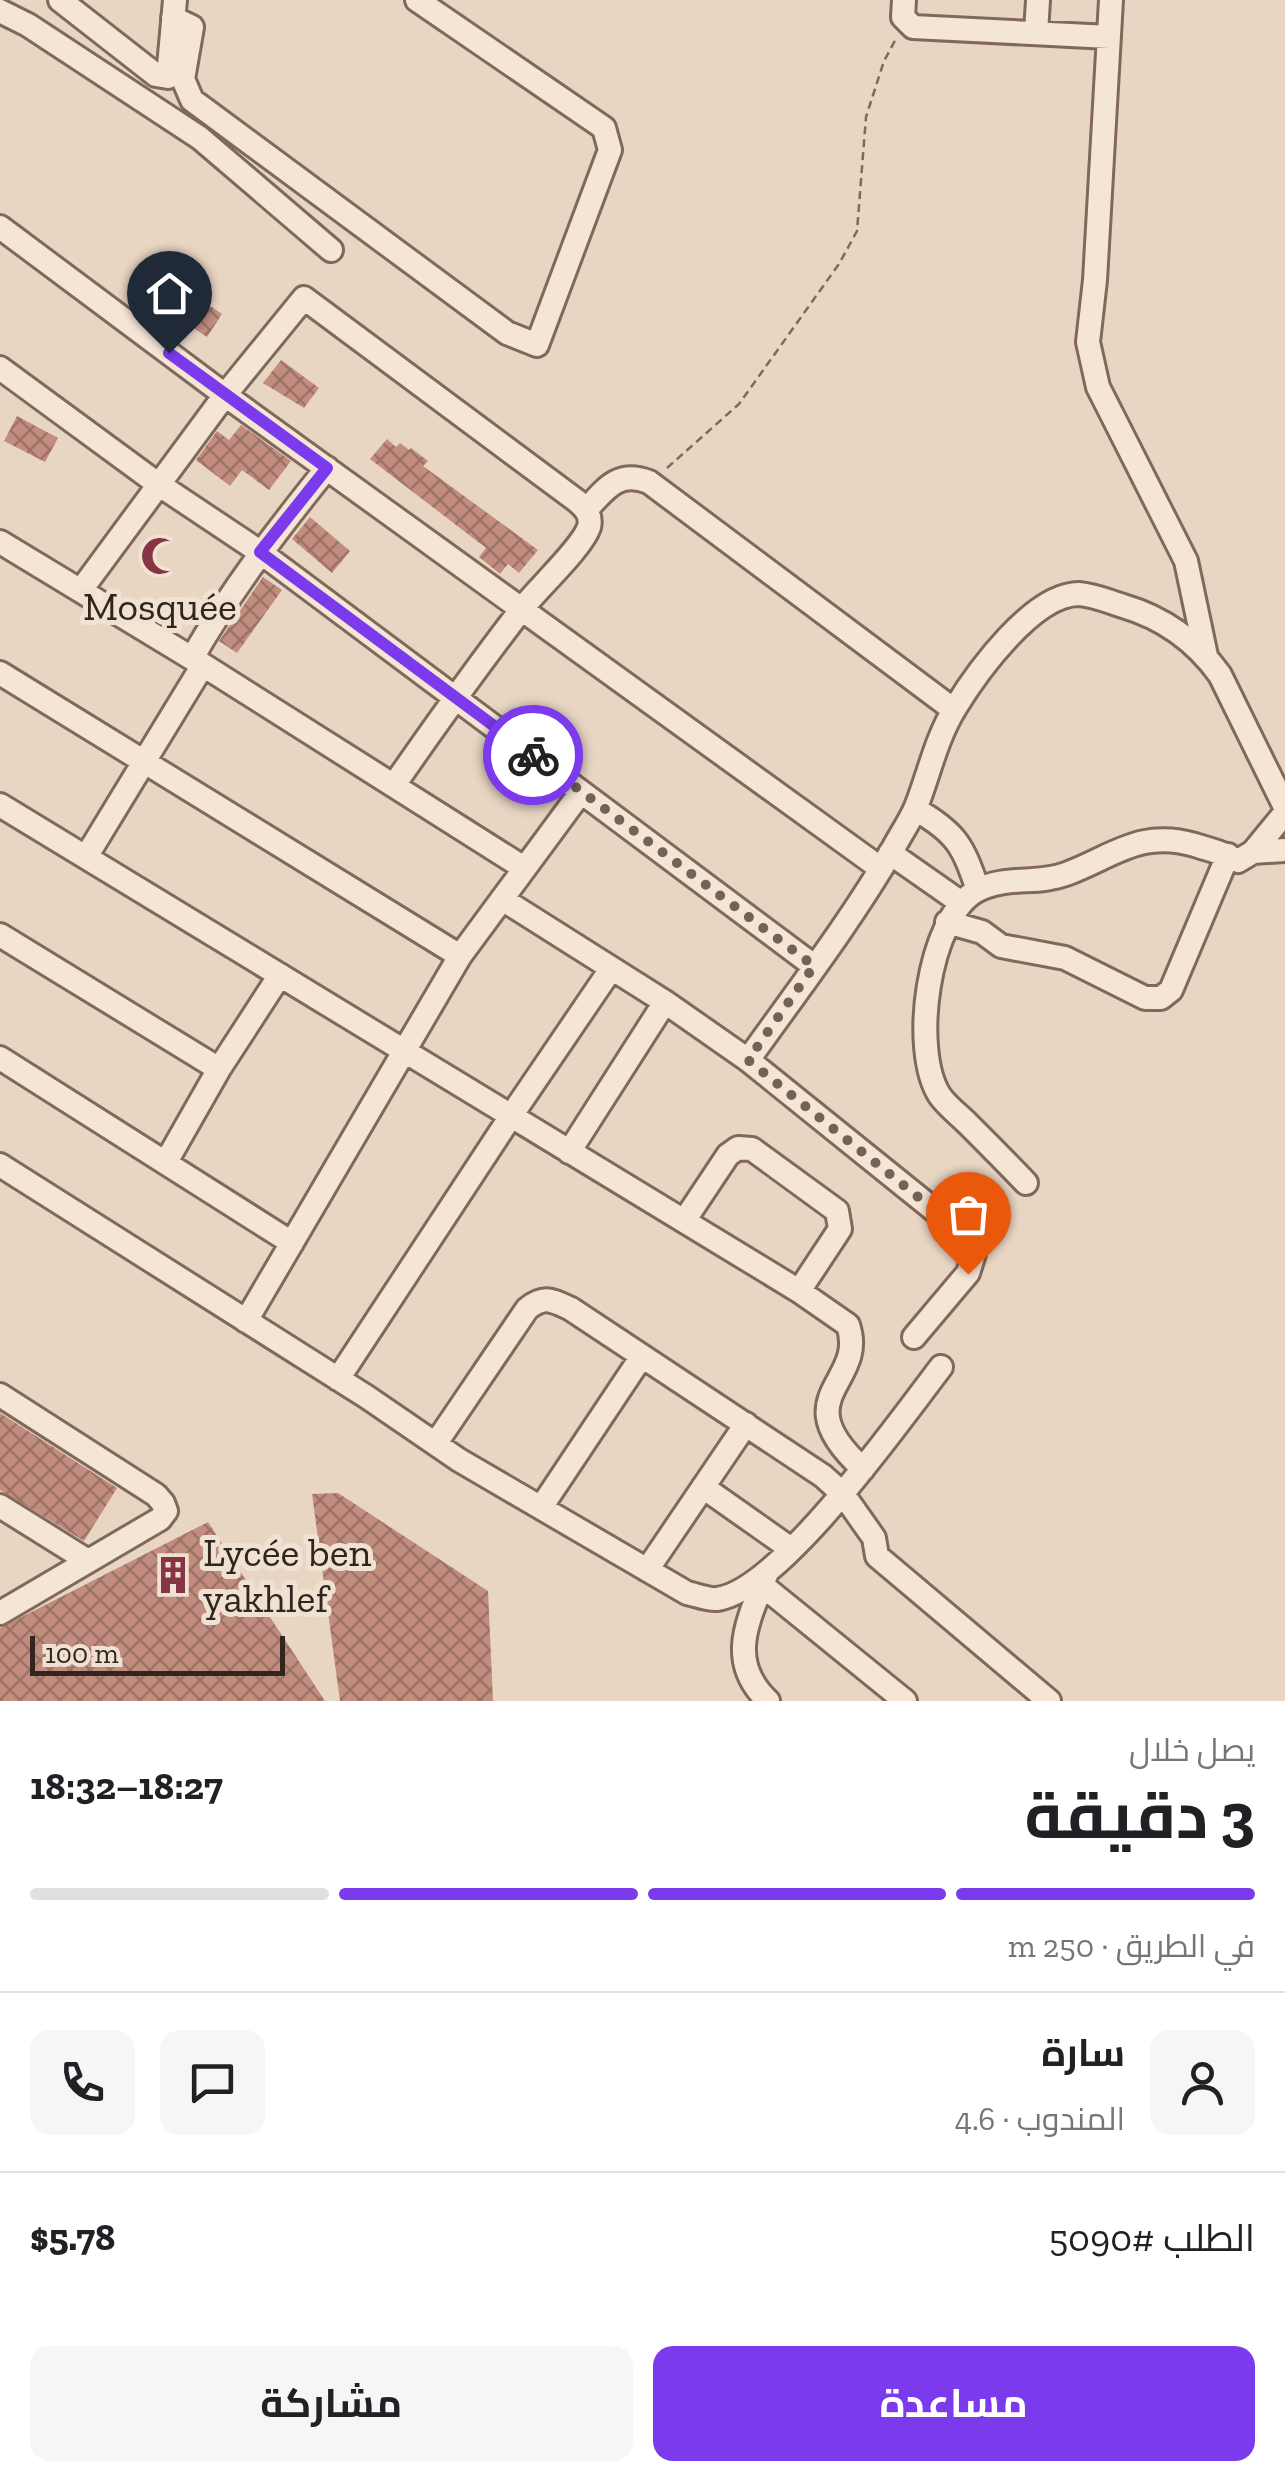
<!DOCTYPE html>
<html lang="ar">
<meta charset="utf-8">
<style>
:root{--surface:#fff;--page:#f6f6f6;--text:#202124;--muted:#757577;--line:#e0e0e0;--accent:#7c3aed}
body{margin:0;font-family:"Zilla Slab",Cairo,serif;background:var(--page);color:var(--text);direction:rtl;height:100vh;display:flex;flex-direction:column;font-size:38px;white-space:nowrap}
*{box-sizing:border-box;margin:0}
p{font-size:32px;color:var(--muted)}
.icon{flex:none;width:55px;height:55px;fill:none;stroke:currentColor;stroke-width:2;stroke-linecap:round;stroke-linejoin:round}
.map{position:relative;height:1701px;overflow:hidden;direction:ltr}
.sheet{display:flex;flex-direction:column;background:var(--surface);flex:1}
.sheet>*{flex:none}
.scale{position:absolute;left:30px;bottom:25px;width:255px;box-sizing:border-box;padding-left:10px;border:5px solid #32241e;border-top:0;font-size:28px;line-height:35px;white-space:nowrap;color:#32241e;-webkit-text-stroke:8px #f0e2d2;paint-order:stroke}
.pin{position:absolute;display:grid;place-items:center;width:85px;height:85px;color:#fff;margin:-102px -42px;border-radius:50% 50% 50% 0;rotate:-45deg;box-shadow:0 0 10px #0007}
.pin .icon{rotate:45deg}
.courier{position:absolute;display:grid;place-items:center;width:100px;height:100px;margin:-50px;border:8px solid #7c3aed;border-radius:50%;background:#fff;color:#222;box-shadow:0 2px 12px #0007}
.overview em{font-style:normal;font-weight:700}
.overview div{display:flex;flex-direction:column-reverse}
.overview{display:flex;align-items:center;justify-content:space-between;height:170px;padding:0 30px}
h1{font-size:65px;font-weight:700;line-height:75px}
.bar{display:grid;grid-template-columns:repeat(4,1fr);gap:15px 10px;align-content:center;height:120px;padding:0 30px}
.bar i{height:12px;border-radius:8px;background:var(--line)}
.bar .current{background:var(--accent)}
.bar p{grid-column:span 4}
.line{display:flex;align-items:center;gap:25px;padding:0 30px;border-top:2px solid var(--line)}
.line div{flex:1}
.round{display:grid;place-items:center;flex:none;width:105px;height:105px;border-radius:20px;background:var(--page)}
.action{display:flex;gap:20px;margin-top:auto;padding:20px 30px}
.action a{flex:1;height:115px;border-radius:20px;background:var(--accent);color:#fff;font-size:40px;font-weight:700;line-height:115px;text-align:center}
.action a+a{background:var(--page);color:var(--text)}
.map>svg:first-child{display:block}
.building{fill:url(#building-cross-hatch)}
.lines{fill:none;stroke-linecap:round;stroke-linejoin:round}
.minor-casing{stroke:#80685c;stroke-width:28}
.path{stroke:#80685c;stroke-width:2.5;stroke-dasharray:8 5;stroke-linecap:butt}
.minor{stroke:#f4e5d5;stroke-width:22}
.done{stroke:#726258;stroke-width:10;stroke-dasharray:0 18}
.route{stroke:#7c3aed;stroke-width:12}
.labels{text-anchor:middle;stroke-width:10;stroke-linejoin:round;paint-order:stroke}
.poi-label{font-size:40px;fill:#32241e;stroke:#f0e2d2}
</style>
<div class="map">
<svg width="1285" height="1701" viewBox="0 0 1285 1701">
<defs>
<pattern id="building-cross-hatch" width="8" height="8" patternUnits="userSpaceOnUse" patternTransform="scale(2.5)"><rect width="8" height="8" fill="#c28d7e"/><path d="M0 0l8 8M0 8l8-8" fill="none" stroke="#9e7367"/></pattern>
</defs>
<rect width="100%" height="100%" fill="#e8d6c3"/>
<path class="building" d="M 182,287 L 222,314 L 207,337 L 167,310 Z
M 281,360 L 319,388 L 304,408 L 263,383 Z
M 17,416 L 58,438 L 45,462 L 4,441 Z
M 241,425 L 291,461 L 269,490 L 242,470 L 230,486 L 196,460 L 217,431 L 229,440 Z
M 387,439 L 396,447 L 400,443 L 409,450 L 411,448 L 428,461 L 423,466 L 538,550 L 519,573 L 508,564 L 500,574 L 479,557 L 486,548 L 370,459 Z
M 310,517 L 350,551 L 332,573 L 292,539 Z
M 263,577 L 282,590 L 237,653 L 219,641 Z
M 0,1413 L 117,1488 L 84,1541 L 0,1490 Z
M 338,1493 L 488,1591 L 493,1701 L 340,1701 L 312,1494 Z
M 208,1522 L 325,1701 L 0,1701 L 0,1628 Z"/>
<g class="lines">
<g class="minor-casing">
<path id="minor" d="M 60,0 L 156,75 L 168,77 L 175,0
M 904,0 L 903,17 L 913,27 L 1109,37
M 1111,0 L 1095,280 L 1088,342 L 1098,387 L 1186,561 L 1206,656
M 0,11 L 28,25 L 200,138 L 331,250
M 173,18 L 192,27 L 183,79 L 192,100 L 507,333 L 537,345 L 610,150 L 604,128 L 417,0
M 1036,33 L 1038,0
M 0,227 L 225,395 L 880,868
M 0,368 L 158,484 L 260,552 L 814,966
M 587,509 C 606,488 619,470 649,482 L 954,710
M 0,542 L 203,665 L 524,868
M 81,590 L 225,395 L 304,298 L 577,501 C 585,508 592,515 589,527 C 582,548 536,590 521,610 C 477,667 435,726 394,785
M 192,658 C 231,590 278,529 327,468
M 0,673 L 460,956
M 0,805 L 799,1291 L 848,1325 C 868,1384 782,1395 863,1469
M 915,809 C 957,833 963,846 978,890
M 1253,852 L 1285,850
M 890,853 L 960,902
M 86,857 L 203,665
M 502,899 L 665,1002 L 748,1060 L 964,1234 L 974,1254 L 968,1273 L 914,1337
M 947,922 L 982,932 L 1001,946 L 1065,958 L 1145,998 L 1161,998 L 1171,990 L 1228,855
M 0,935 L 219,1069
M 0,1058 L 292,1243
M 748,1060 C 798,990 851,921 894,847 C 901,834 910,821 916,807 C 929,774 936,739 955,708 C 977,672 1033,594 1079,594 C 1094,595 1110,602 1123,606 C 1164,618 1195,640 1220,675 L 1285,807
M 569,1152 L 665,1002
M 166,1162 L 219,1069 L 280,975
M 0,1165 L 367,1397 L 459,1460 L 687,1593 C 696,1595 709,1600 717,1599 C 780,1591 901,1419 941,1367
M 1026,1183 C 1007,1163 987,1143 967,1123 C 959,1115 947,1106 940,1096 C 910,1051 928,918 976,891 C 1005,875 1037,885 1066,874 C 1114,856 1140,829 1195,845 C 1210,850 1225,853 1238,861 L 1253,852 L 1285,813
M 684,1221 L 728,1155 L 738,1148 L 752,1149 L 837,1211 L 840,1229 L 799,1291
M 246,1321 L 460,956 L 581,792
M 338,1379 L 511,1116 L 611,969
M 0,1395 L 156,1495 L 163,1503 L 166,1511 L 160,1519 L 0,1613
M 436,1443 L 527,1309 C 544,1295 552,1300 571,1309 L 823,1476 L 843,1494 L 874,1538 L 877,1556 L 1049,1701
M 703,1487 L 791,1549
M 0,1506 L 88,1561
M 542,1506 L 642,1356
M 647,1570 L 746,1424
M 766,1575 C 748,1621 726,1661 768,1701
M 762,1585 L 905,1701"/>
</g>
<path class="path" d="M 667,468 L 739,404 L 839,264 L 857,231 L 866,117 L 884,61 L 897,37"/>
<use href="#minor" class="minor"/>
</g>
<g class="lines">
<path class="done" d="M 533,755 L 814,966 L 748,1060 L 964,1234 L 974,1254 L 968,1274"/>
<path class="route" d="M 169,353 L 327,468 L 260,552 L 533,755"/>
</g>
<defs>
<g id="mosque-bare" transform="scale(3)"><path d="M3.5-4.9A6 6 0 1 0 3.5 4.9A5 5 0 1 1 3.5-4.9Z" fill="#873445" stroke="#f0e2d2" stroke-width="2.5" paint-order="stroke"/></g>
<g id="building-bare" transform="scale(3)"><path d="M-4-6H4V6H1V3H-1V6H-4ZM-2.5-4.3h1.7v1.8h-1.7ZM.8-4.3h1.7v1.8H.8ZM-2.5-1h1.7V.8h-1.7ZM.8-1h1.7V.8H.8Z" fill="#873445" stroke="#f0e2d2" stroke-width="2.5" paint-order="stroke"/></g>
</defs>
<g fill-rule="evenodd">
<use href="#mosque-bare" x="160" y="556"/>
<use href="#building-bare" x="173" y="1575"/>
</g>
<g class="labels">
<g class="poi-label">
<text x="160" y="620">Mosquée</text>
<text x="203" y="1566" text-anchor="start">Lycée ben<tspan x="203" dy="46">yakhlef</tspan></text>
</g>
</g>
</svg>
<div class="scale">100 m</div>
<div class="pin" style="left:968px;top:1274px;background:#ea580c"><svg class="icon" aria-label="bag" viewBox="0 0 24 24"><path d="M5 8h14l-1 12H6zM9 8a3 3 0 0 1 6 0"/></svg></div>
<div class="pin" style="left:169px;top:353px;background:#1f2937"><svg class="icon" aria-label="home" viewBox="0 0 24 24"><path d="M3 11l9-7 9 7M6 9v11h12V9"/></svg></div>
<div class="courier" style="left:533px;top:755px"><svg class="icon" aria-label="bike" viewBox="0 0 24 24"><circle cx="6" cy="16" r="4"/><circle cx="18" cy="16" r="4"/><path d="M6 16l4-8h5l3 8M10 8l3 8H6M13 5h3"/></svg></div>
</div>
<section class="sheet">
<div class="overview"><div><h1>3 دقيقة</h1><p>يصل خلال</p></div><em>18:27–18:32</em></div>
<div class="bar"><i class="current"></i><i class="current"></i><i class="current"></i><i></i><p>في الطريق · 250 m</p></div>
<div class="line" style="height:180px"><a class="round"><svg class="icon" aria-label="person" viewBox="0 0 24 24"><circle cx="12" cy="8" r="4"/><path d="M4 21q1-7 8-7t8 7"/></svg></a><div><b>سارة</b><p>المندوب · 4.6</p></div><a class="round"><svg class="icon" aria-label="chat" viewBox="0 0 24 24"><path d="M4 5h16v11H9l-5 4z"/></svg></a><a class="round"><svg class="icon" aria-label="phone" viewBox="0 0 24 24"><path d="M5 4h4l2 5-3 2q2 4 5 5l2-3 5 2v4C11 20 4 13 5 4z"/></svg></a></div>
<div class="line" style="height:130px"><div>الطلب #5090</div><b>$5.78</b></div>
<div class="action"><a>مساعدة</a><a>مشاركة</a></div>
</section>
